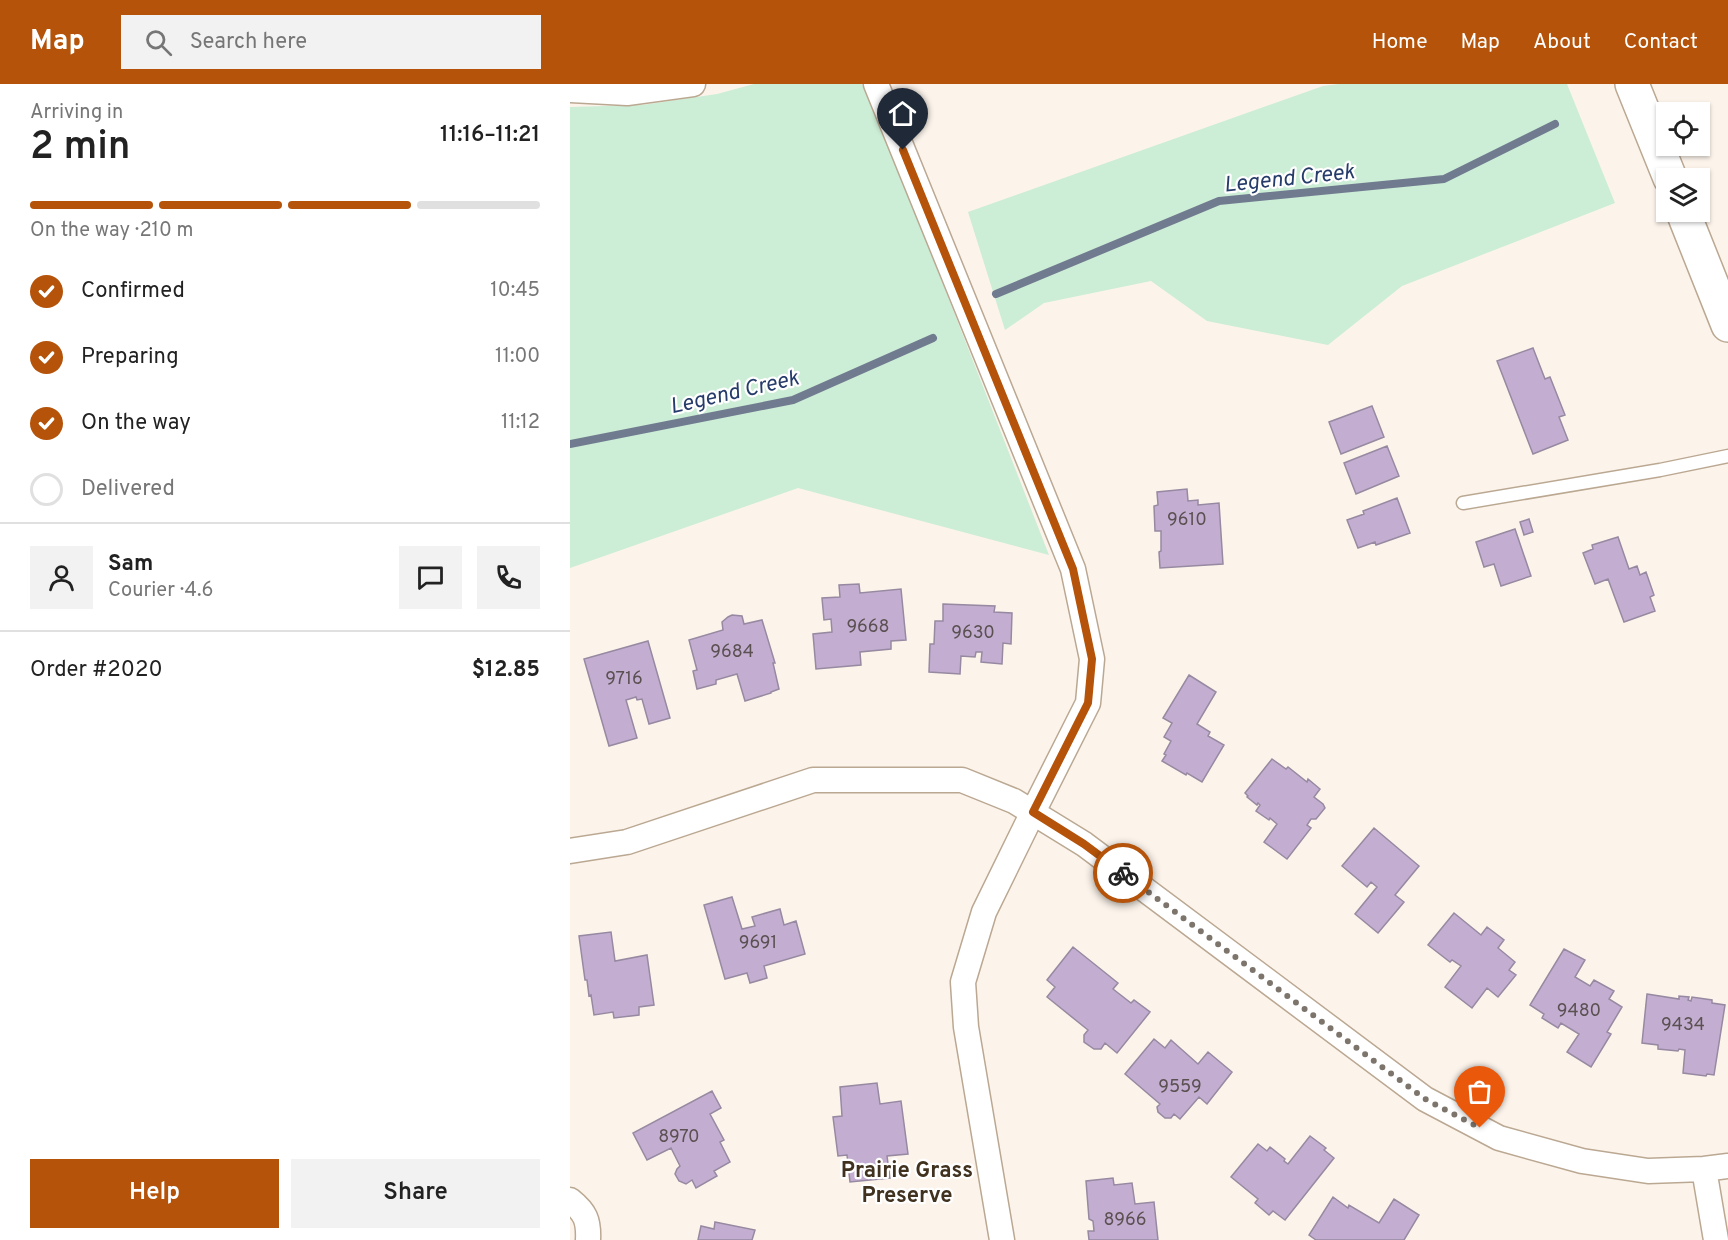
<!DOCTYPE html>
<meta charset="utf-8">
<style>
:root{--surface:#fff;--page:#f2f2f2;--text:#222;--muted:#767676;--line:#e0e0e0;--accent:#b45309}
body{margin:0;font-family:Overpass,sans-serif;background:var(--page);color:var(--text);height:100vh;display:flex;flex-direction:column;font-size:22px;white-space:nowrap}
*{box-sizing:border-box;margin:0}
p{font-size:20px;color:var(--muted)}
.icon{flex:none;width:33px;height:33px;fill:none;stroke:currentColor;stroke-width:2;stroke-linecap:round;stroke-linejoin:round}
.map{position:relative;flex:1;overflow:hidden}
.panel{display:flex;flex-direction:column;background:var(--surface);width:570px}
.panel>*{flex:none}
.tools{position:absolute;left:1086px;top:18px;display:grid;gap:12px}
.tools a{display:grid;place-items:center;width:54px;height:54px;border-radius:0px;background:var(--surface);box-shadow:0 2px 4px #0004;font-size:30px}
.pin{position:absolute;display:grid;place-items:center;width:51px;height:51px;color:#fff;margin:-62px -26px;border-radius:50% 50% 50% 0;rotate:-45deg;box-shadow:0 0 6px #0007}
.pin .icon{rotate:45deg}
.courier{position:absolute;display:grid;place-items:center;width:60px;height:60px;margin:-30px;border:4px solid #b45309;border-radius:50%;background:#fff;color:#222;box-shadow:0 2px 8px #0007}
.summary em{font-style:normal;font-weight:600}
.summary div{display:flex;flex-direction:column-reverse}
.summary{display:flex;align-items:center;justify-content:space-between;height:102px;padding:0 30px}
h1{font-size:39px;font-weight:600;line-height:45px}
.bar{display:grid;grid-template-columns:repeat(4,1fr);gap:9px 6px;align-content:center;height:72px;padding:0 30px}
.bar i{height:8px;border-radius:4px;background:var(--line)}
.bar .selected{background:var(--accent)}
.bar p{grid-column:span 4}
.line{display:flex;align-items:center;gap:15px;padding:0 30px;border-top:2px solid var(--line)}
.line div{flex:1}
.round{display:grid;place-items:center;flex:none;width:63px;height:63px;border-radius:0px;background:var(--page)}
ol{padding:0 30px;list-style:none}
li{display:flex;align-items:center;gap:18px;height:66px}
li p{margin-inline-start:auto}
li .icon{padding:6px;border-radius:50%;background:var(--accent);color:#fff;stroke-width:4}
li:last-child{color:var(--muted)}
li i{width:33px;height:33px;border:3px solid var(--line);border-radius:50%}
.primary-button{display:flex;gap:12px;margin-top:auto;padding:12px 30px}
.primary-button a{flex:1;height:69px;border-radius:0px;background:var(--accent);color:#fff;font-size:24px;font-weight:600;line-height:69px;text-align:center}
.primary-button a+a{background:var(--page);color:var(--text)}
header{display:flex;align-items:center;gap:36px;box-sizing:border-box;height:84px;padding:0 30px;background:var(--accent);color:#fff}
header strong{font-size:28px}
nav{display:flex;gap:33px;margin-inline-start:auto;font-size:21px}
.search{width:420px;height:54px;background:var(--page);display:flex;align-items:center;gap:15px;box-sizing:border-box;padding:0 21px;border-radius:0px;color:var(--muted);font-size:22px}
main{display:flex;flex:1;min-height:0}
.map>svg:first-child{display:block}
.green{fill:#ccedd6}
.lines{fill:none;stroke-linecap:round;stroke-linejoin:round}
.stream{stroke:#717b90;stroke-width:8}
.building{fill:#c3aed1;stroke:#9789a1;stroke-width:1.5}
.lane-casing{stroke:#bba892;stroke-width:15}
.street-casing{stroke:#bba892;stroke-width:27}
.primary-casing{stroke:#bba892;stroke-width:36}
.lane{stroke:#fff;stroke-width:12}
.street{stroke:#fff;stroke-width:24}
.primary{stroke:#fff;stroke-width:33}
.done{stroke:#7d756c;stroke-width:6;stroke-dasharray:0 10.8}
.route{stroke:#b45309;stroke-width:8}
.labels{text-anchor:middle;stroke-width:4.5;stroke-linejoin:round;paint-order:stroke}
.number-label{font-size:18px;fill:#5b5052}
.water-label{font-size:22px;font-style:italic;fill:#253b69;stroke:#fff}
.neighbourhood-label{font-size:22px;font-weight:bold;fill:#41321f;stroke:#fff}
</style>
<header>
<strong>Map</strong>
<div class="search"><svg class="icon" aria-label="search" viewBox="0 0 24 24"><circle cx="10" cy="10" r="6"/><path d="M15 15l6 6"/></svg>Search here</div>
<nav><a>Home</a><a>Map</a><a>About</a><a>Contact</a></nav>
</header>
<main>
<section class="panel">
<div class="summary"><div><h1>2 min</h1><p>Arriving in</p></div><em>11:16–11:21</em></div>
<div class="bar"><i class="selected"></i><i class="selected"></i><i class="selected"></i><i></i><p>On the way · 210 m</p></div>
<ol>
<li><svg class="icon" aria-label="check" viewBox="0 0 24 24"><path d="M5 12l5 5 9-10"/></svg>Confirmed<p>10:45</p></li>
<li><svg class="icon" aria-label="check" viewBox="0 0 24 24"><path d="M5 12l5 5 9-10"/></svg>Preparing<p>11:00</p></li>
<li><svg class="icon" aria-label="check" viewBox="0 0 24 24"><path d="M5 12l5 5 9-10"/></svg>On the way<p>11:12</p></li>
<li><i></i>Delivered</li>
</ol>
<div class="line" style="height:108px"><a class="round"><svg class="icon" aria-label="person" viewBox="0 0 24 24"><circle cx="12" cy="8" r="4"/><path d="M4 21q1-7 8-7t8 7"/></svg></a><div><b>Sam</b><p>Courier · 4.6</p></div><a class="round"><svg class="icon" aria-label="chat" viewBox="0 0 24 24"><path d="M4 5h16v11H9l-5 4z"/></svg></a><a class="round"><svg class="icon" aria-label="phone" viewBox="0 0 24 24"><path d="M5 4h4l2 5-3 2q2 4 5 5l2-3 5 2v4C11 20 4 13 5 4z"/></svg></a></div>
<div class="line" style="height:78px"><div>Order #2020</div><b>$12.85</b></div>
<div class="primary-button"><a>Help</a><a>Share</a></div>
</section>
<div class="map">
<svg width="1158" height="1156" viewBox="0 0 1158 1156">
<rect width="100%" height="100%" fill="#fcf4eb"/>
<path class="green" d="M 184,0 L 292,0 L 304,24 L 479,471 L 228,404 L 0,484 L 0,23 L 72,21 L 147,10 Z
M 769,0 L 997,0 L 1045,119 L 832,202 L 758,261 L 637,237 L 581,197 L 474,219 L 435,246 L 398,128 L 753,2 Z"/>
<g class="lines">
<path class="stream" d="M 426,210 L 649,117 L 874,95 L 985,40
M 0,360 L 223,316 L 363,254"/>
</g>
<path class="building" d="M 963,264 L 975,295 L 980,293 L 995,331 L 989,333 L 998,356 L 963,370 L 927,277 Z
M 802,322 L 814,353 L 771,370 L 759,338 Z
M 817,362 L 829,392 L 786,410 L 774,379 Z
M 617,405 L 618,417 L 628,416 L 628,421 L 649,419 L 653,480 L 590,484 L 589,468 L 591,467 L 591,447 L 585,447 L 584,422 L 588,421 L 587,408 Z
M 827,414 L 840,449 L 806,461 L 805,458 L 788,464 L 777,436 L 794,430 L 793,427 Z
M 959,435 L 963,448 L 954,451 L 950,438 Z
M 945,445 L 961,492 L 931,502 L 924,480 L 914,483 L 906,458 Z
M 1048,453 L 1059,485 L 1067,482 L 1070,491 L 1076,488 L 1084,511 L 1080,513 L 1085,527 L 1054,538 L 1038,495 L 1025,500 L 1013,469 L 1023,465 L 1022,461 Z
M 289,500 L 290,509 L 331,505 L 336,556 L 321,557 L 321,565 L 290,568 L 291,581 L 246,585 L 243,550 L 262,548 L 261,535 L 254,536 L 252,514 L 270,513 L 269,501 Z
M 373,520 L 425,522 L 424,528 L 442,529 L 441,560 L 433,559 L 432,580 L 411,578 L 412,568 L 406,568 L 405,573 L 391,572 L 390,590 L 359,588 L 360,560 L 364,560 L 365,537 L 373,537 Z
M 162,531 L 172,532 L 174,540 L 192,536 L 205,579 L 203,579 L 209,605 L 201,608 L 201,609 L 175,617 L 167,590 L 146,596 L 146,600 L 127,605 L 123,587 L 127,586 L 119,556 L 153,546 L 152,538 L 158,533 Z
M 78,557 L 100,634 L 79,640 L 72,615 L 67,616 L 66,613 L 56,616 L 67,654 L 39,662 L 14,575 Z
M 619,591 L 646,608 L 627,640 L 640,648 L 638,652 L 654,661 L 632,698 L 617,689 L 616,691 L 592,677 L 596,671 L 594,670 L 601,657 L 594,653 L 602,639 L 593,634 Z
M 702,675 L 716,685 L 718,683 L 737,698 L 738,695 L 750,705 L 744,713 L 753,720 L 755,724 L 746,735 L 741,735 L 737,741 L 741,744 L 717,775 L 694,758 L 707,740 L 700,734 L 699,736 L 686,727 L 690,721 L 688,719 L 687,721 L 677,713 L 678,712 L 675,709 Z
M 804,744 L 849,782 L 825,811 L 834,818 L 808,849 L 785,830 L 807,803 L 801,798 L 797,803 L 772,782 Z
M 162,813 L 172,845 L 185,842 L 182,833 L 210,825 L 214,841 L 226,837 L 235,870 L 194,882 L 197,894 L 180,899 L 177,889 L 155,895 L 134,821 Z
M 884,829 L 911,851 L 917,843 L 934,856 L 928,864 L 945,878 L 939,886 L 946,891 L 928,913 L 917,904 L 902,924 L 875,903 L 891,882 L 882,876 L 880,878 L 858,861 Z
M 41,848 L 45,877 L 77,871 L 84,921 L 69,923 L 69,931 L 44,934 L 43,928 L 24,931 L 21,911 L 19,912 L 17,896 L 15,896 L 9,852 Z
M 503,863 L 548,899 L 543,905 L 561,919 L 564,916 L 580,928 L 547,969 L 535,959 L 531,965 L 524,965 L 514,958 L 514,951 L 518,946 L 477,913 L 485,903 L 477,896 Z
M 994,865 L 1015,876 L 1005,893 L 1020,902 L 1024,896 L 1044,907 L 1039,915 L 1052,923 L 1037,948 L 1041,950 L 1021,983 L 997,968 L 1009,950 L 991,939 L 988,944 L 972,934 L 974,930 L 960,921 Z
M 1077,910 L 1109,915 L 1109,912 L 1119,913 L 1118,916 L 1121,917 L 1122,913 L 1142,916 L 1142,919 L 1155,921 L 1144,991 L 1137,990 L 1136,992 L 1113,989 L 1115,966 L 1109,965 L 1108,967 L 1088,965 L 1088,961 L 1072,959 Z
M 584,955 L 595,964 L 601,956 L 628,980 L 638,968 L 662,988 L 637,1020 L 629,1013 L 610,1035 L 604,1030 L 601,1034 L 595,1034 L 588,1028 L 587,1023 L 590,1020 L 555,990 Z
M 307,999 L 310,1020 L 331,1017 L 338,1070 L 317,1072 L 320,1094 L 280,1098 L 277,1071 L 268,1072 L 263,1033 L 272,1032 L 270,1003 Z
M 142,1007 L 151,1024 L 140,1030 L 154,1056 L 150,1058 L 160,1078 L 144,1087 L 147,1092 L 126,1104 L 122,1096 L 116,1100 L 109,1097 L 105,1090 L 107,1085 L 110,1082 L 101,1064 L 77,1076 L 63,1049 Z
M 740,1052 L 756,1064 L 754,1066 L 764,1074 L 715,1136 L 703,1127 L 699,1131 L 685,1119 L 688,1115 L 661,1093 L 688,1060 L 697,1067 L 700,1063 L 715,1075 L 714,1077 L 718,1080 Z
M 543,1094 L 544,1101 L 562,1099 L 565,1120 L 584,1118 L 588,1156 L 519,1156 L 518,1147 L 524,1147 L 523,1137 L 519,1135 L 516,1097 Z
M 763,1113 L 778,1124 L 779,1121 L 809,1139 L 824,1115 L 849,1131 L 834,1156 L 746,1156 L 739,1151 Z
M 145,1138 L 185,1146 L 182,1156 L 128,1156 L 131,1142 L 144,1145 Z"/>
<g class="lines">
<g class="lane-casing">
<path id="lane" d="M 893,419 L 1090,386 L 1158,372"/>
</g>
<g class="street-casing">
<path id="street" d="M 306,0 L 503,485 L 522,575 L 518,619 L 463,728 L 414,828 L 393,898 L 396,943 L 432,1156
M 0,6 L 57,9 L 123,0
M 0,767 L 57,758 L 243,696 L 392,696 L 444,717 L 514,760 L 855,1015 L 929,1054 L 1012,1077 L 1078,1087 L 1134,1085 L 1158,1082
M 1134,1085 L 1146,1156
M 0,1116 C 15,1128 19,1136 18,1156"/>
</g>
<g class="primary-casing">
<path id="primary" d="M 1062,0 L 1100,94
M 1113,128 L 1158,241"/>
</g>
<use href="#lane" class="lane"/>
<use href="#street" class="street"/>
<use href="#primary" class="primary"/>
</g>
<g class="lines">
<path class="done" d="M 553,789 L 855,1015 L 910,1044"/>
<path class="route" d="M 333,66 L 503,485 L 522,575 L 518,619 L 463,728 L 514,760 L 553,789"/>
</g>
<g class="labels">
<g class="number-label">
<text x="617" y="441">9610</text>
<text x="298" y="548">9668</text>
<text x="403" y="554">9630</text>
<text x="162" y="573">9684</text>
<text x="54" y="600">9716</text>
<text x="188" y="864">9691</text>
<text x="1009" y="932">9480</text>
<text x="1113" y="946">9434</text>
<text x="610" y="1008">9559</text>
<text x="109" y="1058">8970</text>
<text x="555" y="1141">8966</text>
</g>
<g class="water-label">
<text transform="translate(719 93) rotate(-6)" y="8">Legend Creek</text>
<text transform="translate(164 307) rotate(-13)" y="8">Legend Creek</text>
</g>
<g class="neighbourhood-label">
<text x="337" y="1093">Prairie Grass<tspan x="337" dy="25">Preserve</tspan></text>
</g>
</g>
</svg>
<div class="tools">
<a><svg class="icon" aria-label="locate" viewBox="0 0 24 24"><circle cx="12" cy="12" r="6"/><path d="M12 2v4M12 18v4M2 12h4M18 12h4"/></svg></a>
<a><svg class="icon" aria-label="layers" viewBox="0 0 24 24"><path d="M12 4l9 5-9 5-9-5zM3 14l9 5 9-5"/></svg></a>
</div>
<div class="pin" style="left:910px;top:1044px;background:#ea580c"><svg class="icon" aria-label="bag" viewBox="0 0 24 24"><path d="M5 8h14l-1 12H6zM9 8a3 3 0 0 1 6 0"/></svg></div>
<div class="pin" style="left:333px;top:66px;background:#1f2937"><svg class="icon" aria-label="home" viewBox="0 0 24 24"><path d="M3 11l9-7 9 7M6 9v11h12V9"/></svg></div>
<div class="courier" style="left:553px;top:789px"><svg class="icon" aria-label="bike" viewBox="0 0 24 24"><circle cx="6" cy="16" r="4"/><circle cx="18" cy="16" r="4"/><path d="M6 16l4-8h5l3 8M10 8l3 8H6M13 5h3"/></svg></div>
</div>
</main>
